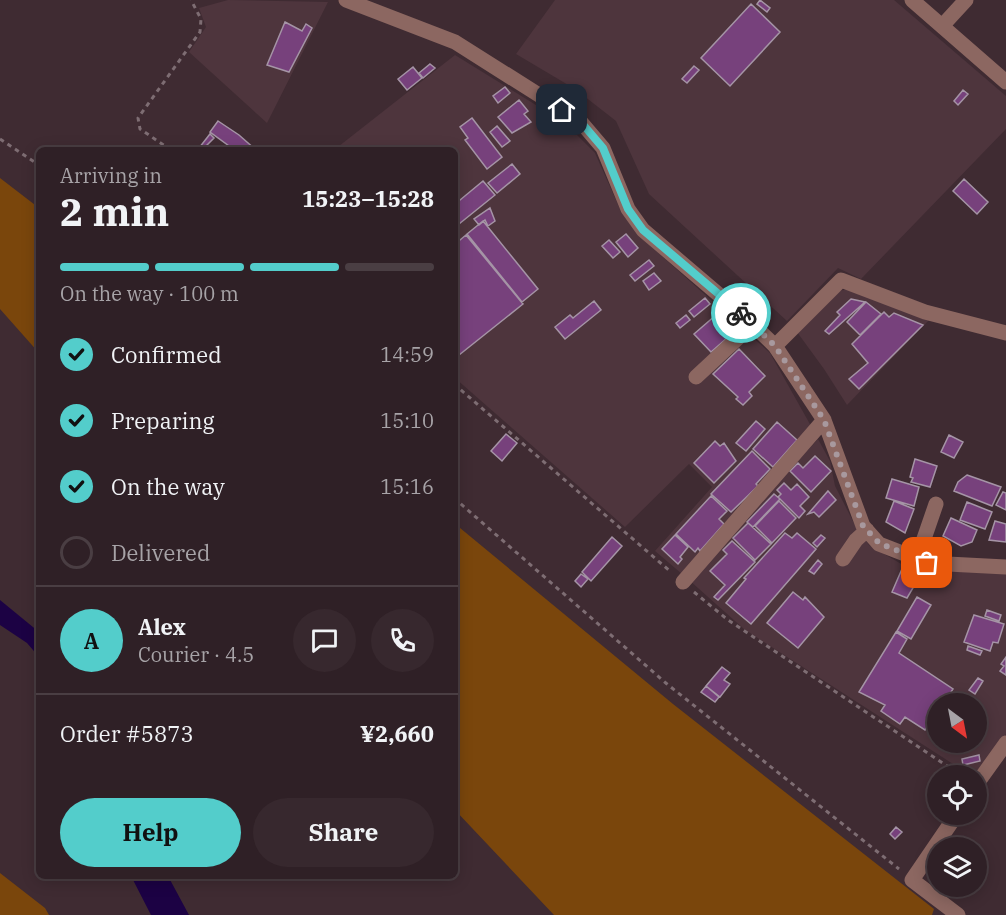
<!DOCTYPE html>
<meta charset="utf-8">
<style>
:root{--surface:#2f2026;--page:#37282e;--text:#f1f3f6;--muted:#a7a3a7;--line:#4a3e43;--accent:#53cdcb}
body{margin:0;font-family:"IBM Plex Serif",serif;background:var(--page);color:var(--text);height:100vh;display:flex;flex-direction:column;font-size:22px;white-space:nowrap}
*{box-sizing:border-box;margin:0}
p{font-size:20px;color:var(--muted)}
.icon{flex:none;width:33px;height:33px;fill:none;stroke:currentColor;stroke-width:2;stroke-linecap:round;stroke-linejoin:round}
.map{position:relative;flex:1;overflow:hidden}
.sheet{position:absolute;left:36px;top:147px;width:422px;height:732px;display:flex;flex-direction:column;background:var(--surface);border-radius:9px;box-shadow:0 3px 15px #0003,0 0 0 2px var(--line)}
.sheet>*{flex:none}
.needle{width:39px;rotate:148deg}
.buttons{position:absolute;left:927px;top:693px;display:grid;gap:12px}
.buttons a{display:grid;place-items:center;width:60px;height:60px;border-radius:50%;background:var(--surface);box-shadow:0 3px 15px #0003,0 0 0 2px var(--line);font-size:30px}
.pin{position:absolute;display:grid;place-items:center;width:51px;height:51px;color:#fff;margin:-26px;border-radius:12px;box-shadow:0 3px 9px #0006}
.courier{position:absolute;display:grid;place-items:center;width:60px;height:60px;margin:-30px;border:4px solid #53cdcb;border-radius:50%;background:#fff;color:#222;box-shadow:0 2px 8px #0007}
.headline em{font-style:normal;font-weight:700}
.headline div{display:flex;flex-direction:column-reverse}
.headline{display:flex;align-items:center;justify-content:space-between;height:102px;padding:0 24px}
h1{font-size:39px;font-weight:700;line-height:45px}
.bar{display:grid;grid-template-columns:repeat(4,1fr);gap:9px 6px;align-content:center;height:72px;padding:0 24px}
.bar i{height:8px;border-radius:4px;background:var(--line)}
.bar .current{background:var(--accent)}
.bar p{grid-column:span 4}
.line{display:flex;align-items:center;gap:15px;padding:0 24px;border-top:2px solid var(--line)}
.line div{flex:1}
.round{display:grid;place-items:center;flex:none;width:63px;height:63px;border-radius:32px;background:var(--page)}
ol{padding:0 24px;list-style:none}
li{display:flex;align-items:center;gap:18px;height:66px}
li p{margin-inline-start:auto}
li .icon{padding:6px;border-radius:50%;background:var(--accent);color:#111;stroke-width:4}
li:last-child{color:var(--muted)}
li i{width:33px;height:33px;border:3px solid var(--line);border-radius:50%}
.action{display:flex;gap:12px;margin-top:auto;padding:12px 24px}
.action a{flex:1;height:69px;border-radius:36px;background:var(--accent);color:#111;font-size:24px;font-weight:700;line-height:69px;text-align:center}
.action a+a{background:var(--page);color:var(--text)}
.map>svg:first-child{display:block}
.built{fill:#4e353d;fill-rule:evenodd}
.green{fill:#7a460c}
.water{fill:#1c0244}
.building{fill:#77417c;stroke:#a594a6;stroke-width:1.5}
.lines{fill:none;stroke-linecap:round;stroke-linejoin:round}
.path{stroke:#7e6d73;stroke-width:3;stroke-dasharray:4.5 4.5;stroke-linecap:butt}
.minor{stroke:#8c6761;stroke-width:15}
.done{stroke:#a8999e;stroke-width:6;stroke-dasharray:0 10.8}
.route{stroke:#53cdcb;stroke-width:8}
</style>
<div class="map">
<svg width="1006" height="915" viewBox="0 0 1006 915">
<rect width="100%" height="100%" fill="#3f2b32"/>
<path class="built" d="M 228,0 L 328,2 L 267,123 L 189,52 L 206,27 L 199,8 Z
M 555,0 L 894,0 L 1006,96 L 1006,129 L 861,279 L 838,268 L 787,321 L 649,194 L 616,121 L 575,89 L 516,54 Z
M 455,55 L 565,123 L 595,153 L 620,209 L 645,241 L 770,353 L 811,426 L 682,574 L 655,551 L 712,487 L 689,464 L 625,527 L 455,378 L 454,150 L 334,150 Z
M 855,288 L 931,318 L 847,405 L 824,369 L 797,332 L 838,291 Z
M 818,439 L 830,461 L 835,486 L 856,527 L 869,545 L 903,565 L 934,573 L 976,570 L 1006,574 L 1006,734 L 978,775 L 970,775 L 744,629 L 689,580 ZM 938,704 L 976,704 L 976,742 L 938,742 Z"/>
<path class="green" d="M 0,178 L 39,208 L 39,353 L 0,309 Z
M 454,523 L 673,704 L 934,909 L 932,915 L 554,915 L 455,810 Z
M 0,873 L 45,908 L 49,915 L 0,915 Z"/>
<path class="water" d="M 0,600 L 39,632 L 39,657 L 27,643 L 0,625 Z
M 131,876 L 168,876 L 189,915 L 151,915 Z"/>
<path class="building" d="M 760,0 L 770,8 L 767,12 L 757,4 Z
M 751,4 L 780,32 L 730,86 L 701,58 Z
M 285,22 L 302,31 L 306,24 L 312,28 L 289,72 L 267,65 Z
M 430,64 L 435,68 L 423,78 L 419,73 Z
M 694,66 L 699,70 L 687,83 L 682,79 Z
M 413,67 L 422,78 L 407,90 L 398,79 Z
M 505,87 L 510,93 L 498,103 L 493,96 Z
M 963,90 L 968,94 L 958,105 L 954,101 Z
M 519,100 L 528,111 L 524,114 L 531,122 L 512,133 L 498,117 Z
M 472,118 L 502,157 L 487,169 L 465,140 L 468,138 L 460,127 Z
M 218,121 L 239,135 L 256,150 L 227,150 L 229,146 L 210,132 Z
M 497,126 L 510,141 L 502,147 L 490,132 Z
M 210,134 L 214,138 L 202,150 L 199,148 Z
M 512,164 L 520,174 L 497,193 L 488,183 Z
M 964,179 L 988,202 L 977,214 L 953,191 Z
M 483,181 L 495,195 L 454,228 L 454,205 Z
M 490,208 L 495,221 L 488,226 L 485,220 L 479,225 L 474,219 Z
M 483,221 L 538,289 L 522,302 L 467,234 Z
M 626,234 L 638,248 L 628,257 L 616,242 Z
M 466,235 L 523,304 L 454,359 L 454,245 Z
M 609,240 L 620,252 L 613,258 L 602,246 Z
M 649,260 L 654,266 L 635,281 L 630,275 Z
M 654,273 L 661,281 L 649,290 L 643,281 Z
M 705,298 L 710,304 L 694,317 L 689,311 Z
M 851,299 L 865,302 L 829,334 L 825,331 L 840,315 L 837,312 Z
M 594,301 L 601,310 L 565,339 L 555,327 L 570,315 L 573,318 Z
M 866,302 L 881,314 L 860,335 L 847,322 Z
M 884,312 L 889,317 L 894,313 L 923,325 L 859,389 L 849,379 L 868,363 L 852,344 Z
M 686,315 L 690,320 L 680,328 L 676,323 Z
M 716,315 L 734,332 L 711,352 L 694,334 Z
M 739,349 L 765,376 L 749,392 L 752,396 L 743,405 L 736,399 L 738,397 L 713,374 Z
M 756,421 L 765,429 L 746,451 L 736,443 Z
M 777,422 L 797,440 L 773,467 L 753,449 Z
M 506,434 L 517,443 L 502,461 L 491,451 Z
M 949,435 L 963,442 L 954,458 L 941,452 Z
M 715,441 L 720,446 L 724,443 L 736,461 L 714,483 L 694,463 Z
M 752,451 L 770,469 L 756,484 L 758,486 L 731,512 L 711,494 Z
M 815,456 L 831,471 L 811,492 L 790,471 L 798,463 L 803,468 Z
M 915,459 L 937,466 L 930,487 L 911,482 L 913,478 L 910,477 Z
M 967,475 L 1001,487 L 992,506 L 954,491 L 958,482 Z
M 892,479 L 919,487 L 914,506 L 886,498 Z
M 784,483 L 791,490 L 797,484 L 809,497 L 800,506 L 805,511 L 799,518 L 778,497 L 781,494 L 777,490 Z
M 828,491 L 836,500 L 819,517 L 814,512 L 808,514 Z
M 1003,492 L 1006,493 L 1006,510 L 996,505 Z
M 774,494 L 780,499 L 753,527 L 747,522 Z
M 711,496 L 727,511 L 719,519 L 724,524 L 700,551 L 698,548 L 695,552 L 676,534 Z
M 779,501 L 796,518 L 772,543 L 755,526 Z
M 894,501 L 914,509 L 905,533 L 886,522 Z
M 967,502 L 992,512 L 985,529 L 960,520 Z
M 951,518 L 977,530 L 972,542 L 961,546 L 943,536 Z
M 995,521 L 1006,524 L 1006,542 L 989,540 Z
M 748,523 L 771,544 L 755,560 L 733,538 Z
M 785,533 L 792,538 L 797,533 L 816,549 L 751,624 L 726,603 L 746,579 L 744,578 Z
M 675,535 L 688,547 L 680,557 L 682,559 L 678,564 L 662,549 Z
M 821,535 L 825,538 L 817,547 L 813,543 Z
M 612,537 L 622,546 L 591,581 L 582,572 Z
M 732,541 L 755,562 L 718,600 L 714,597 L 725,585 L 710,571 L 727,554 L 723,550 Z
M 818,560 L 822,564 L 814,574 L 809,571 Z
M 902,569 L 920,576 L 907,598 L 892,592 Z
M 581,574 L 588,579 L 581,587 L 575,581 Z
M 793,592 L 803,600 L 805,597 L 824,617 L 798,648 L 767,623 Z
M 917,597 L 931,605 L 911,639 L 897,631 Z
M 987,610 L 1001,615 L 999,621 L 985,616 Z
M 974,615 L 1004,624 L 998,643 L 993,642 L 990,651 L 964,642 Z
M 896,632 L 907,639 L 899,653 L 953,689 L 943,704 L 938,704 L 938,712 L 925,730 L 905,717 L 900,724 L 881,711 L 885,705 L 859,692 Z
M 968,646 L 982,651 L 980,655 L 967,650 Z
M 1006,657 L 1006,675 L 1000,671 L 1004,666 L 1001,664 Z
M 722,667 L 730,673 L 724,680 L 730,684 L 720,697 L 706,686 Z
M 978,678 L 983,681 L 975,694 L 969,690 Z
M 706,686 L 719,697 L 715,702 L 701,692 Z
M 979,755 L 980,761 L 963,765 L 962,759 Z
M 896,827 L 902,832 L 895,839 L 890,834 Z"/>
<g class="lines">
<path class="path" d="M 0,139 L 39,165
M 171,150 L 140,129 L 138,118 L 200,32 L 201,19 L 191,0
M 454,384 L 671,572
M 454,498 L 667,684 L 899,869
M 694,592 L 728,620 L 962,776"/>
<path class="minor" d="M 346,0 L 455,42 L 580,121 L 603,148 L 628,209 L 643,230 L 745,317 L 775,346 L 824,420 L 863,526 L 879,544 L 928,563 L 1006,567
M 912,0 L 1006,82
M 943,25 L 966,0
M 775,346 L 841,280 L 925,312 L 1006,333
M 696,377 L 753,324
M 843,559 L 856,540 L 867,530
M 917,559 L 936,504
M 683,582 L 824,420
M 976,785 L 1006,743
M 957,814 L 912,880 L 958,915"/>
</g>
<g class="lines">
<path class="done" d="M 741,313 L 775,346 L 824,420 L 863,526 L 879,543 L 927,563"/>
<path class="route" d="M 562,110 L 580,121 L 603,148 L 628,209 L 643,230 L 741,313"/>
</g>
</svg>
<div class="buttons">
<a><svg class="needle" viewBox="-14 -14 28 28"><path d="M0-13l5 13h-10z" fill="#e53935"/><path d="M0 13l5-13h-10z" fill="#a7a3a7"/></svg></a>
<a><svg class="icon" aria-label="locate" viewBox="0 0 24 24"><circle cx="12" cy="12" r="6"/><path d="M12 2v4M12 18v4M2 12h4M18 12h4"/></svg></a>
<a><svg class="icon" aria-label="layers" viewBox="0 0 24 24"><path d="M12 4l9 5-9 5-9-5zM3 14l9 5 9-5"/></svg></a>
</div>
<div class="pin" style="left:927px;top:563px;background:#ea580c"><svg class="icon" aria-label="bag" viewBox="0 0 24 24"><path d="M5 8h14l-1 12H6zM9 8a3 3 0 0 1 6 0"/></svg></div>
<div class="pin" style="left:562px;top:110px;background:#1f2937"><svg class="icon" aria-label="home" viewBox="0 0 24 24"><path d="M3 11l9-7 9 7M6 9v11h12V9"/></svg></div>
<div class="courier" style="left:741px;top:313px"><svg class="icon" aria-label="bike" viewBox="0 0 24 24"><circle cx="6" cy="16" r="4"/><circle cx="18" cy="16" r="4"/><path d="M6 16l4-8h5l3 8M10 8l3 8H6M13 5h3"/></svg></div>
<section class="sheet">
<div class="headline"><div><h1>2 min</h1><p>Arriving in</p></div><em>15:23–15:28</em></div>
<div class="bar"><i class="current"></i><i class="current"></i><i class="current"></i><i></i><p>On the way · 100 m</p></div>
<ol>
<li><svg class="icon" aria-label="check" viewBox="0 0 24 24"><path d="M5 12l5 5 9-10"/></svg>Confirmed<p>14:59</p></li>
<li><svg class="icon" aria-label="check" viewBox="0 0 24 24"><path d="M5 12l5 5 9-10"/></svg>Preparing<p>15:10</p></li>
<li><svg class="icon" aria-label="check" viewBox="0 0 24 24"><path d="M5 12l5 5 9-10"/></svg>On the way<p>15:16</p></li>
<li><i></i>Delivered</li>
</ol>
<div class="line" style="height:108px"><b class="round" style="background:var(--accent);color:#111">A</b><div><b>Alex</b><p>Courier · 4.5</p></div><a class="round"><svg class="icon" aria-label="chat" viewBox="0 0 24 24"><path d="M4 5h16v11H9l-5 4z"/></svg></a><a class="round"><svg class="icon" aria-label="phone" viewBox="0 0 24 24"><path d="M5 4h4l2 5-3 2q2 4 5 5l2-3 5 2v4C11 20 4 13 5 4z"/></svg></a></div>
<div class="line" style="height:78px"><div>Order #5873</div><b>¥2,660</b></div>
<div class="action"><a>Help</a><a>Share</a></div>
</section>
</div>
